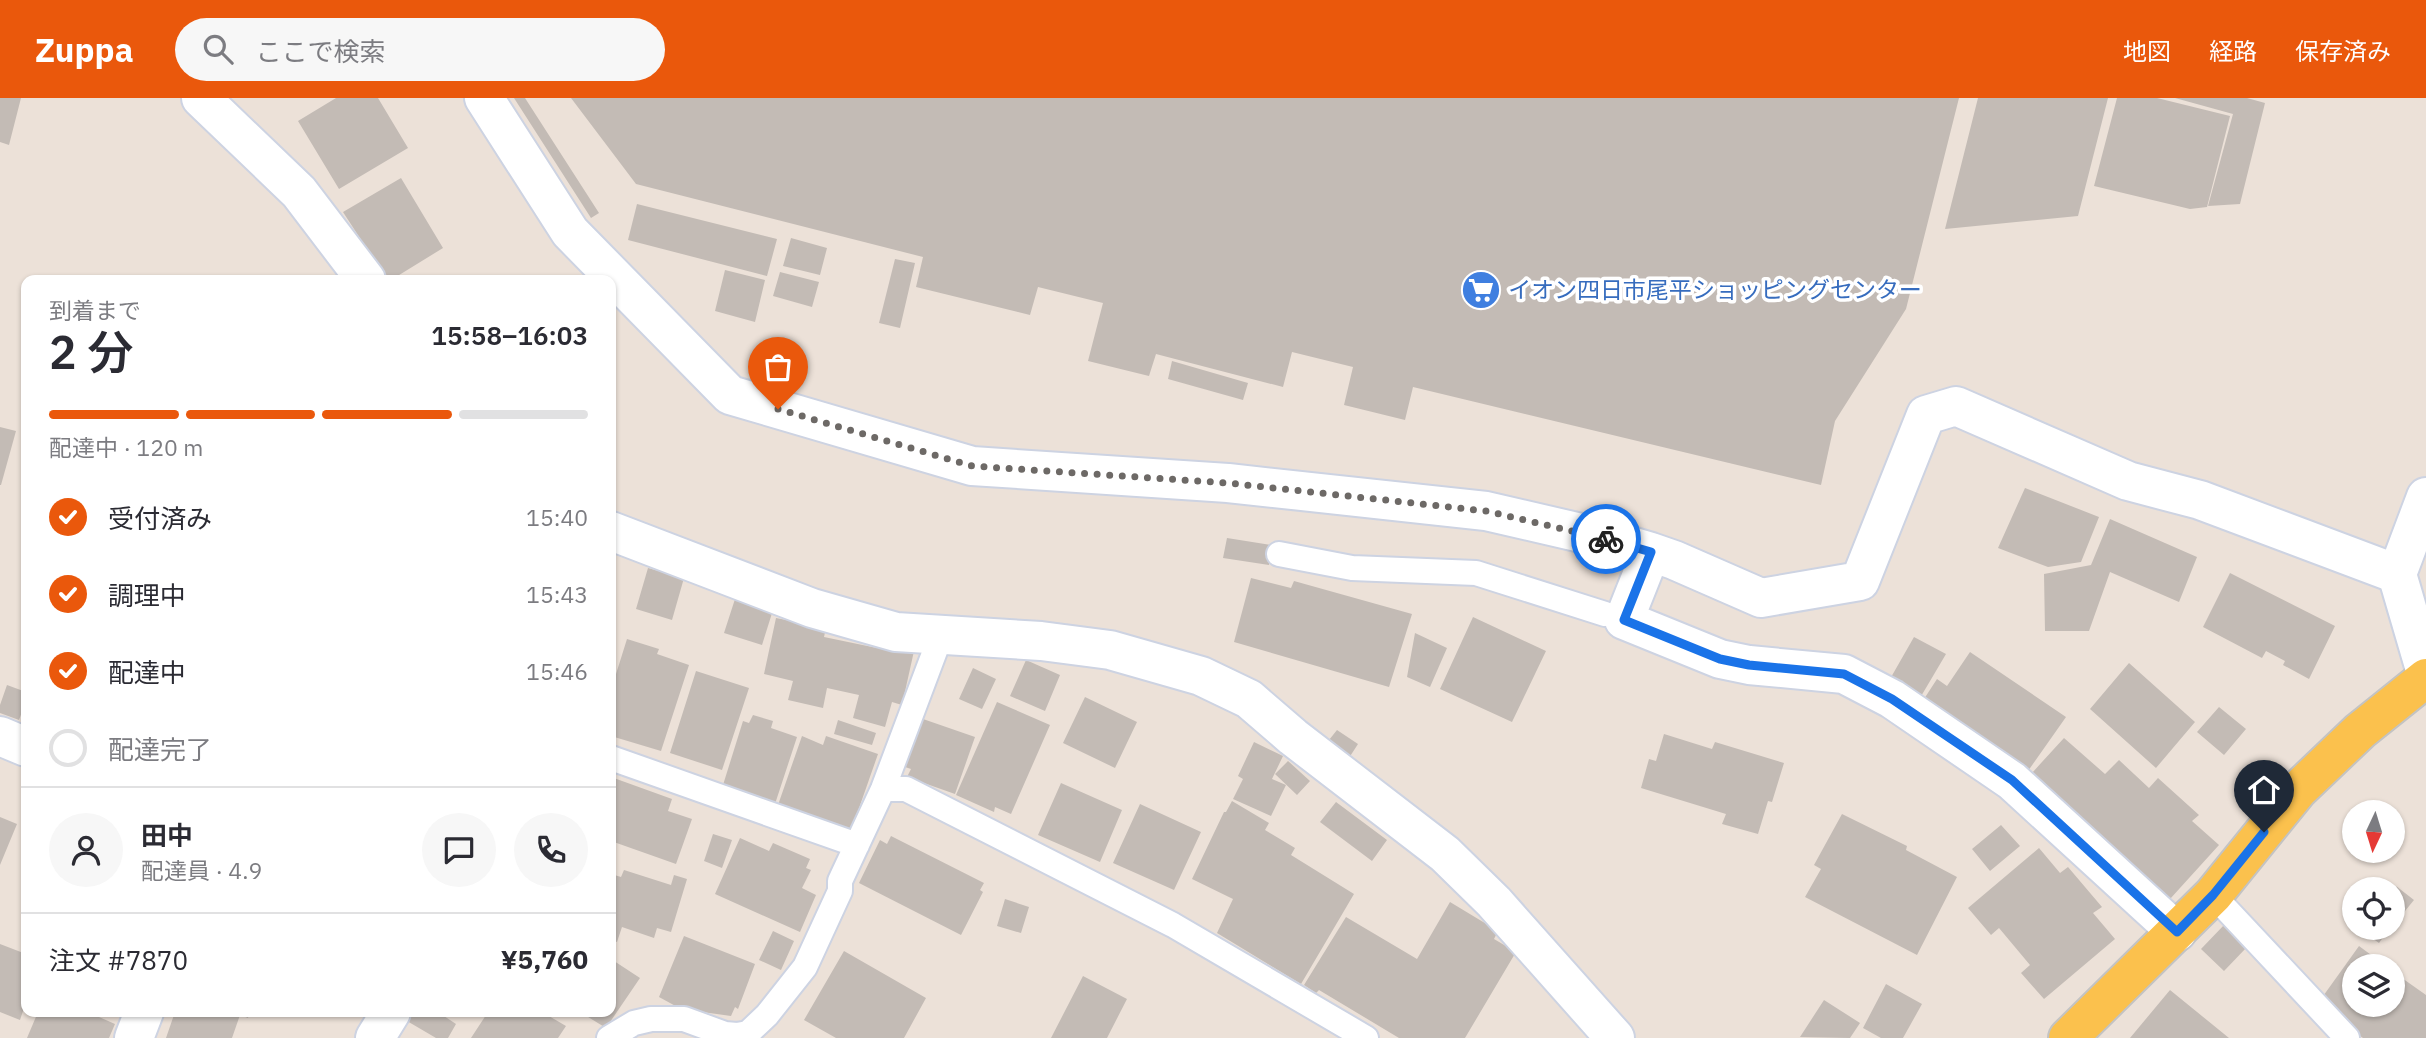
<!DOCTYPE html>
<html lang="ja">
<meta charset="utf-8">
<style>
:root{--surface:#fff;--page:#f7f7f7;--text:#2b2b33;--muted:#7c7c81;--line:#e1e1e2;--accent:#ea580c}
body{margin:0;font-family:"IBM Plex Sans","Noto Sans JP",sans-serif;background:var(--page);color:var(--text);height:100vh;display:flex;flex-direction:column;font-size:26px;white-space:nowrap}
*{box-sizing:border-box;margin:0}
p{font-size:23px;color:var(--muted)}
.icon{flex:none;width:38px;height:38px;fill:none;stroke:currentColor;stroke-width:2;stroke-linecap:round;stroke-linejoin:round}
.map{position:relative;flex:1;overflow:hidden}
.sheet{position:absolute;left:21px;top:177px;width:595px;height:742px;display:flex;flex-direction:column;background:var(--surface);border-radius:14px;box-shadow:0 2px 5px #0004}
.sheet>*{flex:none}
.needle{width:46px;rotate:184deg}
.buttons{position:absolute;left:2342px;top:702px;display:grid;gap:14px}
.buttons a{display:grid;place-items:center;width:63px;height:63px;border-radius:50%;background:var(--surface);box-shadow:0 2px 5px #0004;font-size:35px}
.pin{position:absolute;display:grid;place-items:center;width:60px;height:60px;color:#fff;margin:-72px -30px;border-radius:50% 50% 50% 0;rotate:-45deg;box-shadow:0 0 7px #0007}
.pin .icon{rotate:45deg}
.courier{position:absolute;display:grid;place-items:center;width:70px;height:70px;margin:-35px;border:5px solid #1a73e8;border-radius:50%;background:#fff;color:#222;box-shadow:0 2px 9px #0007}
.overview em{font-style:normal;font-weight:600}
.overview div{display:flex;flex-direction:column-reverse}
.overview{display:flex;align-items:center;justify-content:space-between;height:119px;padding:0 28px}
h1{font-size:46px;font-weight:600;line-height:52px}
.bar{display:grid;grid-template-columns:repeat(4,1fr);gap:10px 7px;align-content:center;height:84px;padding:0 28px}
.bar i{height:9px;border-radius:5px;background:var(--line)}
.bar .selected{background:var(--accent)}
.bar p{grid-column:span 4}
.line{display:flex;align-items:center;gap:18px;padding:0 28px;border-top:2px solid var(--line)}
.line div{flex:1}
.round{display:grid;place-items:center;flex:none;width:74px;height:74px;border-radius:37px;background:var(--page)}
ol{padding:0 28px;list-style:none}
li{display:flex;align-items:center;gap:21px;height:77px}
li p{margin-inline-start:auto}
li .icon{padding:7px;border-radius:50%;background:var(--accent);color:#fff;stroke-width:4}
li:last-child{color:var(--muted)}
li i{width:38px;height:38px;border:4px solid var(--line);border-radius:50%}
header{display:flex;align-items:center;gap:42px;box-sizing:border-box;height:98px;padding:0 35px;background:var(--accent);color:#fff}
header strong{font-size:33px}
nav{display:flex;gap:38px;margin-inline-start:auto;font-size:24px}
.search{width:490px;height:63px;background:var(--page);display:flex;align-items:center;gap:18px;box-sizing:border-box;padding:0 24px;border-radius:38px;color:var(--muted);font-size:26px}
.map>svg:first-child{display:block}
.building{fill:#c3bbb5}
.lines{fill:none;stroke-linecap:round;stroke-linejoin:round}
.service-casing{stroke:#cdd3e2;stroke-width:28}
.minor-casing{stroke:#cdd3e2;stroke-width:42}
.tertiary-casing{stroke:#cdd3e2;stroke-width:42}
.primary-casing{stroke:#c3c3c3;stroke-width:42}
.service{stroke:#fff;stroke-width:24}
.minor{stroke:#fff;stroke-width:38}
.tertiary{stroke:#fff;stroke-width:38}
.primary{stroke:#fbc14d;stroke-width:38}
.done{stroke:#6d6966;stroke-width:7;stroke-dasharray:0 12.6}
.route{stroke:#1a73e8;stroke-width:9}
.labels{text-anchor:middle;stroke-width:7;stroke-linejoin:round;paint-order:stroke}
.shop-label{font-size:23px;fill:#366cbe;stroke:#fff;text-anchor:start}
</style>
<header>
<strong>Zuppa</strong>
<div class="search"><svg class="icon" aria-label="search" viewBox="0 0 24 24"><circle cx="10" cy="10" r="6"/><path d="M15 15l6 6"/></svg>ここで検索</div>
<nav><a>地図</a><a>経路</a><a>保存済み</a></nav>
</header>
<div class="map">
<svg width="2426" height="940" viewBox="0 0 2426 940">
<rect width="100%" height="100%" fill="#ece1d8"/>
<path class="building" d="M 0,0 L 21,0 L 9,47 L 0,44 Z
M 336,0 L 378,0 L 408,50 L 339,91 L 298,23 Z
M 514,0 L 525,0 L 599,115 L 591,120 Z
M 571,0 L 1959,0 L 1906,211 L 1835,323 L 1821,387 L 1413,289 L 1405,322 L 1344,307 L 1353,269 L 1292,254 L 1283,289 L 1156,256 L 1149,278 L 1088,263 L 1103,205 L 1038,189 L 1030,217 L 916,189 L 923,159 L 636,86 Z
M 1978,0 L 2108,0 L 2078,118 L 1945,131 Z
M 2117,0 L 2157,0 L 2230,18 L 2207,109 L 2190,111 L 2094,88 Z
M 2175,0 L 2247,0 L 2265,5 L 2240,106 L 2208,108 L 2233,16 Z
M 401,80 L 443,150 L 391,182 L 387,182 L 343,114 Z
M 637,106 L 777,141 L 767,178 L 628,142 Z
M 791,140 L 827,150 L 820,177 L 783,168 Z
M 895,161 L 915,165 L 900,230 L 879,225 Z
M 725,172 L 765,182 L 755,224 L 715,213 Z
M 780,174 L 819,184 L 812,209 L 773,198 Z
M 1172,263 L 1248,285 L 1243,302 L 1168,281 Z
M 0,329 L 16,333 L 1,387 L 0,387 Z
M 2025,390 L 2099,419 L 2081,464 L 2048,469 L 1998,450 Z
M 2110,421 L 2197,459 L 2179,504 L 2110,474 L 2089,533 L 2045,533 L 2044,476 L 2091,467 Z
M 1227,440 L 1271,447 L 1269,467 L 1223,460 Z
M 648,470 L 684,480 L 672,522 L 636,511 Z
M 2230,475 L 2335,528 L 2309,581 L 2283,567 L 2285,563 L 2266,553 L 2262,560 L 2203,529 Z
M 1251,480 L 1291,490 L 1294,483 L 1412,516 L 1389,589 L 1234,544 Z
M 735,501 L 773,512 L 762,547 L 724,535 Z
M 1473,519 L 1546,553 L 1512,624 L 1440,591 Z
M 776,520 L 826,530 L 824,539 L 877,550 L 878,545 L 914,553 L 902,607 L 892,604 L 885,629 L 853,620 L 859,597 L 827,590 L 823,610 L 788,602 L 793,583 L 764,576 Z
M 1415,535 L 1447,550 L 1430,589 L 1407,579 Z
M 1914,539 L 1946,556 L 1920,600 L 1890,581 Z
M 627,541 L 659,551 L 657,556 L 689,567 L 661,653 L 611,638 L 611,592 Z
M 1970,554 L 2066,619 L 2028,673 L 1924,601 L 1937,581 L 1947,588 Z
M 1026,562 L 1060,577 L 1045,613 L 1010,598 Z
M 2129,565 L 2195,624 L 2156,670 L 2090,611 Z
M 973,570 L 996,581 L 982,611 L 959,601 Z
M 696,573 L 749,590 L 722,672 L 670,655 Z
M 7,587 L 26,594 L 26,603 L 19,622 L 0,615 L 0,607 Z
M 1085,599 L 1137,624 L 1115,670 L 1063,645 Z
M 997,604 L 1050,627 L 1011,716 L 995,709 L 994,714 L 956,697 Z
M 2219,609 L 2246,631 L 2224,657 L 2197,634 Z
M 753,617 L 773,623 L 771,630 L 797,639 L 775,706 L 723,687 L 743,623 L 749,625 Z
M 923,621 L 975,639 L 955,696 L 907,679 L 911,671 L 905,669 Z
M 838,622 L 876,635 L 872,647 L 834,636 Z
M 1337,632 L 1358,646 L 1347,663 L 1325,647 Z
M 1664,636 L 1712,651 L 1715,644 L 1784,665 L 1772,704 L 1768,703 L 1758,736 L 1722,726 L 1726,716 L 1641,690 L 1649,661 L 1656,663 Z
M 802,638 L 823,647 L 826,638 L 878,656 L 851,733 L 778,707 Z
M 2064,640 L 2105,676 L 2119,662 L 2149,690 L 2158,680 L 2199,717 L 2192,723 L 2219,747 L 2170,801 L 2031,676 Z
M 1254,644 L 1283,658 L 1272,681 L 1286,687 L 1271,718 L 1233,701 L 1243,681 L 1238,678 Z
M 1288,663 L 1310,683 L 1297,697 L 1275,676 Z
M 611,679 L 672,701 L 668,713 L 692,721 L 676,766 L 611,743 Z
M 1061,685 L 1122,712 L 1100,764 L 1038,737 Z
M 1232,703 L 1269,725 L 1265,732 L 1295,750 L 1291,757 L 1354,796 L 1301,886 L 1217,835 L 1233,801 L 1192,781 L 1224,714 L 1226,714 Z
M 1336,704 L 1387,742 L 1372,763 L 1320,724 Z
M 1140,706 L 1201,734 L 1174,792 L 1113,765 Z
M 1842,716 L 1907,748 L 1906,752 L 1957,779 L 1917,857 L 1805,799 L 1821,771 L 1814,767 Z
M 0,719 L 17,726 L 0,767 Z
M 2001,727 L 2020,748 L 1990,773 L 1972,751 Z
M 713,736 L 732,742 L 722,770 L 704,763 Z
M 891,738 L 984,785 L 980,792 L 983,794 L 961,837 L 859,785 L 880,742 L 887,746 Z
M 740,740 L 769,753 L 773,745 L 810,761 L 806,770 L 811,772 L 802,790 L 816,797 L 800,834 L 715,796 Z
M 2039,750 L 2060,775 L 2068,769 L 2102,809 L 2093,815 L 2115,841 L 2044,901 L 2021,875 L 2030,867 L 1999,830 L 1991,837 L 1968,810 Z
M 624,772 L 671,787 L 674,777 L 687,781 L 671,834 L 657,830 L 654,840 L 622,829 L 617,844 L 611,842 L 611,776 L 621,779 Z
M 2396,788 L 2414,802 L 2392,829 L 2392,793 Z
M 1005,801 L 1029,809 L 1021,835 L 997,828 Z
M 1450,804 L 1498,833 L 1494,841 L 1516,854 L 1465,940 L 1399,940 L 1319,892 L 1316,895 L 1304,887 L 1346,819 L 1417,861 Z
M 2225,826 L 2247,849 L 2224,873 L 2201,851 Z
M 2365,830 L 2390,830 L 2379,845 L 2362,833 Z
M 773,833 L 794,843 L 781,872 L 759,862 Z
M 684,838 L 755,866 L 738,911 L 735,909 L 731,918 L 681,911 L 659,899 Z
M 0,846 L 26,856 L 26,904 L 20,922 L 0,914 Z
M 2359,848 L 2386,868 L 2354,868 L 2354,906 L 2392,906 L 2392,873 L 2426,897 L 2426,940 L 2363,940 L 2334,919 L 2338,912 L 2321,901 Z
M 844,853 L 926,900 L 904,940 L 836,940 L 804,922 Z
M 611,861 L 640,880 L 606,930 L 580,914 L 611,914 Z
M 1083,878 L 1127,901 L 1107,940 L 1051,940 Z
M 1886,886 L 1922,906 L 1903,940 L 1881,940 L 1863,930 Z
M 2170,892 L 2229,940 L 2130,940 Z
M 1824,902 L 1860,925 L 1850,940 L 1800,939 Z
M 38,914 L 101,914 L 99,919 L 115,926 L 109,940 L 27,940 Z
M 175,914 L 250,914 L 248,920 L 240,917 L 232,940 L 166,940 Z
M 413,914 L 447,914 L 444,918 L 456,926 L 448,940 L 436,940 L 407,923 Z
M 488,914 L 542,914 L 566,928 L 558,940 L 471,940 Z"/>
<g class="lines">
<g class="service-casing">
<path id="service" d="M 1279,456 L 1352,470 L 1476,475 L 1605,516
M 611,660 L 857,747
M 883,691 L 906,691 L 1173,827 L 1366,940
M 2213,797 L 2347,940
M 609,940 L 634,925 L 651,921 L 684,921 L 725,936 L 737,937 L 748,935 L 767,917 L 805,869 L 840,793 L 840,783 L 883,691 L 941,537"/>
</g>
<g class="minor-casing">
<path id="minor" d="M 201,0 L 299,94 L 366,182
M 484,0 L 570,134 L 730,297 L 972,368 L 1228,385 L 1486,413 L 1607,441 L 1651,454 L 1674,462 L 1761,500 L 1860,483 L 1926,317 L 1956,308 L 2128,383 L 2200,402 L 2397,476
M 611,433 L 812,510 L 896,534 L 1041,543 L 1110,552 L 1201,578 L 1249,601 L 1293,639 L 1445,756 L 1494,804 L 1615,940
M 1651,454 L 1624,522 L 1720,561 L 1749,567 L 1844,576 L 1892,601 L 2012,683 L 2177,834
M 0,638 L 26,649
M 134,940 L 144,914
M 375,940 L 391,914"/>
</g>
<g class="tertiary-casing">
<path id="tertiary" d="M 2426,399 L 2397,476 L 2426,575"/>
</g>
<g class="primary-casing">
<path id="primary" d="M 2068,940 L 2213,797 L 2298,692 L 2360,633 L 2426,580"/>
</g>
<use href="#service" class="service"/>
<use href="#minor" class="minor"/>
<use href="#tertiary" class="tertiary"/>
<use href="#primary" class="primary"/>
</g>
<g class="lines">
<path class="done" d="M 778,311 L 972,368 L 1228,385 L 1486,413 L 1606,441"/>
<path class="route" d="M 1606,441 L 1651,454 L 1624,522 L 1720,561 L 1749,567 L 1844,576 L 1892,601 L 2012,682 L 2177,834 L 2213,797 L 2264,734"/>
</g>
<defs>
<g id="supermarket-disc" transform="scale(2.0125)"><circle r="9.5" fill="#3f7fe0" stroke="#fff"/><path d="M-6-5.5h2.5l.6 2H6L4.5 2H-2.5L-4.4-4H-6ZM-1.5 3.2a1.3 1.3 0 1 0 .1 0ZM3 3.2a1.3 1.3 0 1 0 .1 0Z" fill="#fff"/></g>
</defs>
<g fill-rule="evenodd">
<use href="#supermarket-disc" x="1481" y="192"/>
</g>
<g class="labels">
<g class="shop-label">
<text x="1508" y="200">イオン四日市尾平ショッピングセンター</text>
</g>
</g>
</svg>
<div class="buttons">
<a><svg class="needle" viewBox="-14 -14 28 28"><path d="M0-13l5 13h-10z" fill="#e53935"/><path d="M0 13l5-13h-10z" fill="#7c7c81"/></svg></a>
<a><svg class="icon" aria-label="locate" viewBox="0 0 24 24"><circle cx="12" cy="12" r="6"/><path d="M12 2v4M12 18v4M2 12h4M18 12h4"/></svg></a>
<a><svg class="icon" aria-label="layers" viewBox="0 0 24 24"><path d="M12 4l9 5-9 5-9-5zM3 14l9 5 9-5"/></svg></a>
</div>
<div class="pin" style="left:778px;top:311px;background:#ea580c"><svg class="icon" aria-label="bag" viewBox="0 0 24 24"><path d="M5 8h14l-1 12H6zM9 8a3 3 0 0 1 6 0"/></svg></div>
<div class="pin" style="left:2264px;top:734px;background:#1f2937"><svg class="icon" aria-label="home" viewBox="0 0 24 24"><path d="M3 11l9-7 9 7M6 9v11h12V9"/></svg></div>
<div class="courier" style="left:1606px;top:441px"><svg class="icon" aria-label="bike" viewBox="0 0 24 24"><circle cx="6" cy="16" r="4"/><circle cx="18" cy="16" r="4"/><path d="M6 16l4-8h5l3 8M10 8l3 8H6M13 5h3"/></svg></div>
<section class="sheet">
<div class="overview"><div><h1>2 分</h1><p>到着まで</p></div><em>15:58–16:03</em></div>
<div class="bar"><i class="selected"></i><i class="selected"></i><i class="selected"></i><i></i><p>配達中 · 120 m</p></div>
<ol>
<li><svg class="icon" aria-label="check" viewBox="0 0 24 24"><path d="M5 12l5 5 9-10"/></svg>受付済み<p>15:40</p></li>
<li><svg class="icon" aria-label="check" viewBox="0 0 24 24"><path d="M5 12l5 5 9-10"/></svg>調理中<p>15:43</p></li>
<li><svg class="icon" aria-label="check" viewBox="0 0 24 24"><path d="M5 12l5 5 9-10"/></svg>配達中<p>15:46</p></li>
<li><i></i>配達完了</li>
</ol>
<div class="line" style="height:126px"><a class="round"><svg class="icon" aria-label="person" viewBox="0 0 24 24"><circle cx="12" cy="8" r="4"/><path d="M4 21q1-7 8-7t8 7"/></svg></a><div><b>田中</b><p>配達員 · 4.9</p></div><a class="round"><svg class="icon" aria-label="chat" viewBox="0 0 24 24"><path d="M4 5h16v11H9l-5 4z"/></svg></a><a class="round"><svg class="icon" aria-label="phone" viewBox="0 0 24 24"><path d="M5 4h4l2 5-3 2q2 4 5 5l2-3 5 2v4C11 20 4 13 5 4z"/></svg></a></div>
<div class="line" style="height:91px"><div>注文 #7870</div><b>¥5,760</b></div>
</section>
</div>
